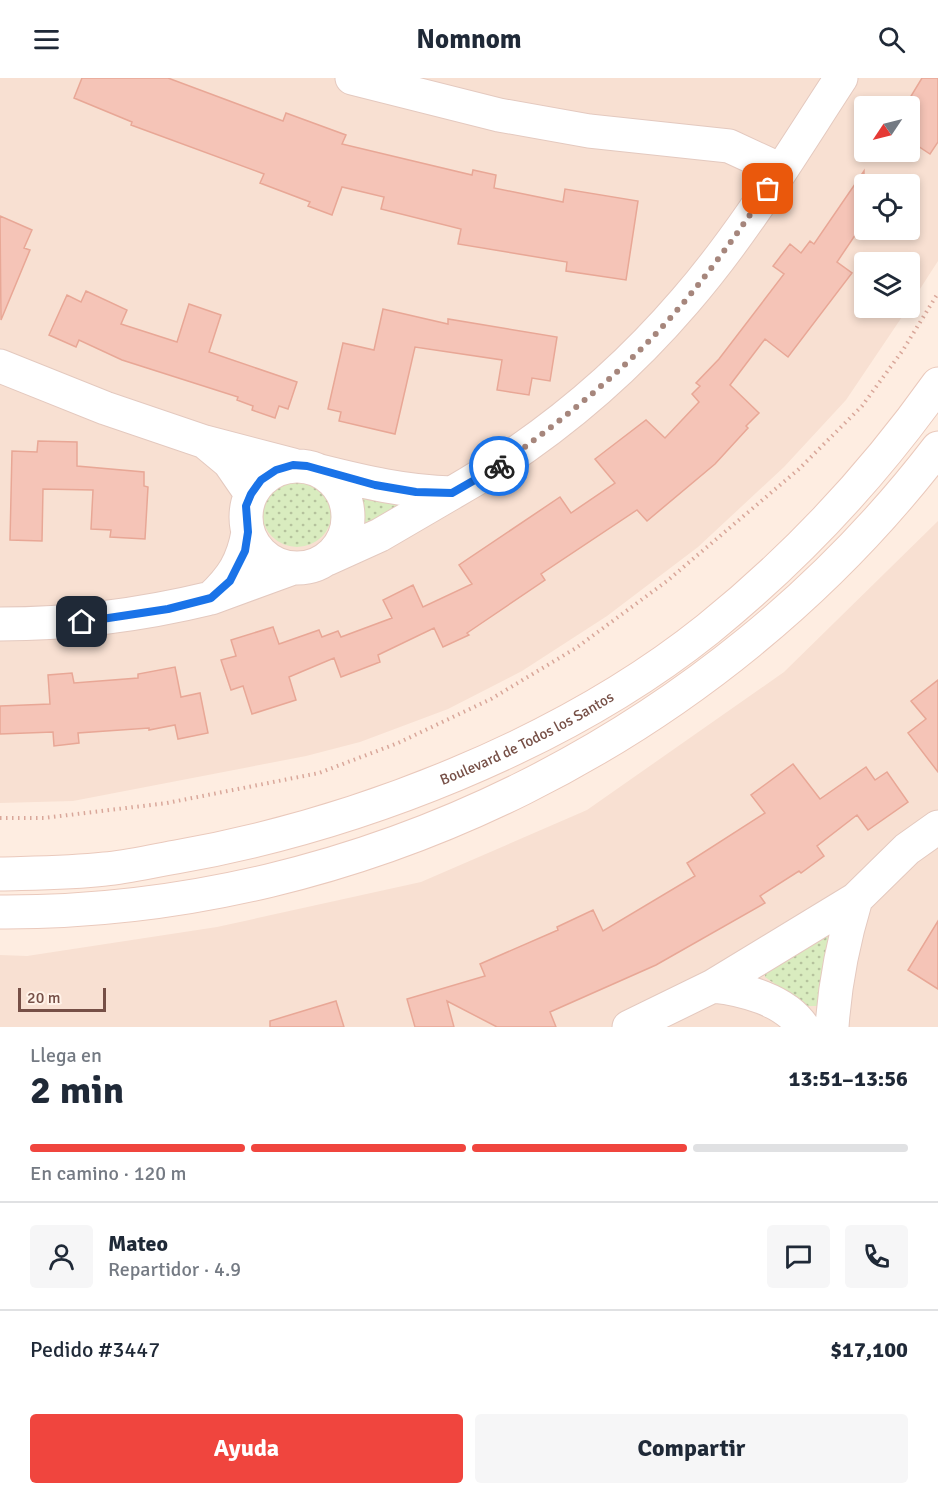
<!DOCTYPE html>
<html lang="es">
<meta charset="utf-8">
<style>
:root{--surface:#fff;--page:#f6f6f7;--text:#1f2937;--muted:#747a83;--line:#e0e1e3;--accent:#f0453e}
body{margin:0;font-family:Signika,sans-serif;background:var(--page);color:var(--text);height:100vh;display:flex;flex-direction:column;font-size:22px;white-space:nowrap}
*{box-sizing:border-box;margin:0}
p{font-size:20px;color:var(--muted)}
.icon{flex:none;width:33px;height:33px;fill:none;stroke:currentColor;stroke-width:2;stroke-linecap:round;stroke-linejoin:round}
.map{position:relative;height:949px;overflow:hidden}
.drawer{display:flex;flex-direction:column;background:var(--surface);flex:1}
.drawer>*{flex:none}
.needle{width:39px;rotate:235deg}
.fabs{position:absolute;left:854px;top:18px;display:grid;gap:12px}
.fabs a{display:grid;place-items:center;width:66px;height:66px;border-radius:6px;background:var(--surface);box-shadow:0 3px 9px #0003;font-size:30px}
.scale{position:absolute;left:18px;bottom:15px;width:88px;box-sizing:border-box;padding-left:6px;border:3px solid #764f46;border-top:0;font-size:16px;line-height:21px;white-space:nowrap;color:#764f46;-webkit-text-stroke:4px #fff2e8;paint-order:stroke}
.pin{position:absolute;display:grid;place-items:center;width:51px;height:51px;color:#fff;margin:-26px;border-radius:12px;box-shadow:0 3px 9px #0006}
.courier{position:absolute;display:grid;place-items:center;width:60px;height:60px;margin:-30px;border:4px solid #1a73e8;border-radius:50%;background:#fff;color:#222;box-shadow:0 2px 8px #0007}
.summary em{font-style:normal;font-weight:800}
.summary div{display:flex;flex-direction:column-reverse}
.summary{display:flex;align-items:center;justify-content:space-between;height:102px;padding:0 30px}
h1{font-size:39px;font-weight:800;line-height:45px}
.bar{display:grid;grid-template-columns:repeat(4,1fr);gap:9px 6px;align-content:center;height:72px;padding:0 30px}
.bar i{height:8px;border-radius:4px;background:var(--line)}
.bar .on{background:var(--accent)}
.bar p{grid-column:span 4}
.line{display:flex;align-items:center;gap:15px;padding:0 30px;border-top:2px solid var(--line)}
.line div{flex:1}
.round{display:grid;place-items:center;flex:none;width:63px;height:63px;border-radius:6px;background:var(--page)}
.action{display:flex;gap:12px;margin-top:auto;padding:12px 30px}
.action a{flex:1;height:69px;border-radius:6px;background:var(--accent);color:#fff;font-size:24px;font-weight:800;line-height:69px;text-align:center}
.action a+a{background:var(--page);color:var(--text)}
header{display:flex;justify-content:space-between;align-items:center;height:78px;padding:0 30px;background:var(--surface);font-size:27px;font-weight:800}
.map>svg:first-child{display:block}
.residential{fill:#f8e0d2;fill-rule:evenodd}
.green{fill:url(#green-dots)}
.building{fill:#f5c4b7;stroke:#e8a796;stroke-width:1.5}
.lines{fill:none;stroke-linecap:round;stroke-linejoin:round}
.street-casing{stroke:#e4c9bf;stroke-width:35}
.secondary-casing{stroke:#eac9bc;stroke-width:35}
.path{stroke:#d9a79a;stroke-width:4;stroke-dasharray:1.5 4.5;stroke-linecap:butt}
.street{stroke:#fff;stroke-width:33}
.secondary{stroke:#fff;stroke-width:33}
.done{stroke:#a6867c;stroke-width:6;stroke-dasharray:0 10.8}
.route{stroke:#1a73e8;stroke-width:8}
.labels{text-anchor:middle;stroke-width:6;stroke-linejoin:round;paint-order:stroke}
.street-label{font-size:15px;fill:#764f46;stroke:#fff2e8}
</style>
<header><svg class="icon" aria-label="menu" viewBox="0 0 24 24"><path d="M4 6h16M4 12h16M4 18h16"/></svg>Nomnom<svg class="icon" aria-label="search" viewBox="0 0 24 24"><circle cx="10" cy="10" r="6"/><path d="M15 15l6 6"/></svg></header>
<div class="map">
<svg width="938" height="949" viewBox="0 0 938 949">
<defs>
<pattern id="green-dots" width="8" height="8" patternUnits="userSpaceOnUse" patternTransform="scale(1.5)"><rect width="8" height="8" fill="#d9ecbf"/><path d="M2 2h.1M6 6h.1" fill="none" stroke="#b5c29d" stroke-width="1.8" stroke-linecap="round"/></pattern>
</defs>
<rect width="100%" height="100%" fill="#feede1"/>
<path class="residential" d="M 0,0 L 938,0 L 938,183 L 909,228 L 909,184 L 864,184 L 864,230 L 908,230 L 846,322 L 784,389 L 698,469 L 607,538 L 522,593 L 448,631 L 360,664 L 306,678 L 73,723 L 0,725 ZM 864,28 L 909,28 L 909,74 L 864,74 ZM 864,106 L 909,106 L 909,152 L 864,152 Z
M 938,443 L 938,949 L 0,949 L 0,877 L 27,878 L 217,849 L 421,804 L 587,732 L 784,594 Z"/>
<path class="green" d="M262 434a35 35 0 1 1 70 0a35 35 0 1 1-70 0Z
M 356,411 L 413,419 L 360,450 L 361,430 Z
M 821,850 L 833,857 L 819,928 L 807,928 L 765,899 L 765,889 Z"/>
<path class="building" d="M 82,0 L 168,0 L 283,43 L 286,35 L 346,57 L 342,66 L 472,97 L 473,92 L 496,97 L 494,110 L 563,124 L 565,111 L 638,123 L 626,202 L 566,193 L 567,184 L 458,166 L 461,151 L 381,131 L 384,119 L 342,109 L 332,137 L 308,128 L 310,124 L 260,105 L 264,96 L 131,47 L 132,44 L 74,20 Z
M 922,0 L 938,0 L 938,64 L 930,76 L 909,62 L 909,28 L 905,28 Z
M 864,93 L 864,144 L 837,184 L 852,195 L 788,279 L 765,261 L 730,307 L 759,335 L 746,348 L 748,350 L 715,386 L 647,443 L 637,432 L 541,496 L 545,502 L 467,555 L 469,557 L 443,569 L 434,550 L 378,577 L 380,584 L 341,599 L 334,580 L 289,599 L 296,622 L 252,636 L 243,608 L 231,612 L 221,582 L 236,578 L 231,562 L 273,549 L 279,566 L 319,552 L 322,559 L 338,553 L 341,559 L 392,540 L 383,522 L 413,507 L 423,529 L 472,506 L 459,487 L 560,419 L 571,435 L 615,405 L 595,381 L 646,342 L 665,360 L 699,324 L 692,316 L 700,308 L 696,305 L 719,281 L 784,196 L 773,188 L 790,166 L 801,175 L 810,163 L 814,166 Z
M 0,138 L 32,152 L 24,170 L 30,172 L 1,242 Z
M 86,213 L 127,232 L 121,246 L 177,264 L 189,226 L 221,237 L 209,274 L 297,304 L 288,331 L 279,328 L 275,340 L 252,332 L 253,328 L 237,322 L 238,319 L 122,282 L 79,262 L 76,269 L 49,257 L 67,217 L 81,224 Z
M 383,231 L 448,246 L 448,241 L 557,259 L 550,303 L 532,300 L 529,317 L 497,312 L 502,282 L 415,269 L 395,356 L 339,343 L 341,334 L 328,331 L 343,265 L 374,272 Z
M 38,363 L 77,364 L 77,388 L 144,394 L 144,408 L 148,409 L 145,461 L 110,459 L 111,452 L 91,451 L 93,412 L 43,411 L 42,463 L 10,462 L 12,373 L 37,374 Z
M 175,589 L 181,619 L 200,615 L 208,655 L 178,661 L 175,647 L 149,652 L 149,650 L 78,655 L 79,665 L 54,668 L 53,654 L 0,656 L 0,628 L 50,626 L 48,597 L 72,595 L 74,605 L 138,600 L 138,596 Z
M 938,602 L 938,694 L 908,655 L 926,641 L 911,623 Z
M 793,686 L 820,721 L 866,689 L 875,702 L 887,694 L 908,724 L 868,752 L 857,737 L 817,768 L 824,778 L 801,795 L 799,793 L 760,818 L 765,825 L 656,887 L 550,934 L 556,949 L 497,949 L 447,923 L 454,949 L 415,949 L 407,921 L 485,898 L 480,886 L 558,852 L 557,849 L 593,832 L 603,853 L 695,798 L 687,785 L 765,735 L 751,717 Z
M 938,843 L 938,911 L 908,892 Z
M 336,923 L 344,949 L 270,949 L 270,943 Z"/>
<g class="lines">
<g class="street-casing">
<path id="street" d="M 352,0 L 499,37 L 589,53 L 729,68 L 781,92
M 0,288 L 105,330 L 205,364
M246 439a51 51 0 1 1 102 0a51 51 0 1 1-102 0Z
M 320,393 C 364,404 406,414 452,415 L 380,457 L 327,481
M 452,415 C 540,365 619,300 685,223 C 744,155 792,75 841,0
M 251,416 L 229,384 L 205,364 L 293,387
M 248,454 C 243,484 232,500 211,520 L 293,490
M 0,546 C 72,546 141,537 211,520
M 713,908 C 743,911 785,922 803,949
M 629,949 L 713,908 L 856,821 L 907,771 L 938,749
M 832,949 C 835,904 843,864 856,821"/>
</g>
<g class="secondary-casing">
<g id="secondary">
<path id="s1" d="M 0,796 C 35,795 70,795 105,791 C 128,789 152,783 176,779 C 357,747 563,667 708,551 C 797,479 872,399 938,306"/>
<path d="M 0,834 C 363,836 718,657 938,370"/>
</g>
</g>
<path class="path" d="M 0,740 L 44,740 L 167,725 L 319,695 L 398,665 L 491,621 L 576,570 L 667,503 L 799,391 L 862,328 L 903,272 L 938,215"/>
<use href="#street" class="street"/>
<use href="#secondary" class="secondary"/>
</g>
<g class="lines">
<path class="done" d="M 499,388 C 550,351 599,313 643,269 C 691,221 730,166 768,111"/>
<path class="route" d="M 82,544 L 168,531 L 211,520 L 230,503 L 245,473 L 248,454 L 246,428 L 251,416 L 261,402 L 276,392 L 293,387 L 307,388 L 375,407 L 416,414 L 452,415 L 499,388"/>
</g>
<g class="labels">
<g class="street-label">
<text dy="5" stroke="none"><textPath href="#s1" startOffset="549">Boulevard de Todos los Santos</textPath></text>
</g>
</g>
</svg>
<div class="fabs">
<a><svg class="needle" viewBox="-14 -14 28 28"><path d="M0-13l5 13h-10z" fill="#e53935"/><path d="M0 13l5-13h-10z" fill="#747a83"/></svg></a>
<a><svg class="icon" aria-label="locate" viewBox="0 0 24 24"><circle cx="12" cy="12" r="6"/><path d="M12 2v4M12 18v4M2 12h4M18 12h4"/></svg></a>
<a><svg class="icon" aria-label="layers" viewBox="0 0 24 24"><path d="M12 4l9 5-9 5-9-5zM3 14l9 5 9-5"/></svg></a>
</div>
<div class="scale">20 m</div>
<div class="pin" style="left:768px;top:111px;background:#ea580c"><svg class="icon" aria-label="bag" viewBox="0 0 24 24"><path d="M5 8h14l-1 12H6zM9 8a3 3 0 0 1 6 0"/></svg></div>
<div class="pin" style="left:82px;top:544px;background:#1f2937"><svg class="icon" aria-label="home" viewBox="0 0 24 24"><path d="M3 11l9-7 9 7M6 9v11h12V9"/></svg></div>
<div class="courier" style="left:499px;top:388px"><svg class="icon" aria-label="bike" viewBox="0 0 24 24"><circle cx="6" cy="16" r="4"/><circle cx="18" cy="16" r="4"/><path d="M6 16l4-8h5l3 8M10 8l3 8H6M13 5h3"/></svg></div>
</div>
<section class="drawer">
<div class="summary"><div><h1>2 min</h1><p>Llega en</p></div><em>13:51–13:56</em></div>
<div class="bar"><i class="on"></i><i class="on"></i><i class="on"></i><i></i><p>En camino · 120 m</p></div>
<div class="line" style="height:108px"><a class="round"><svg class="icon" aria-label="person" viewBox="0 0 24 24"><circle cx="12" cy="8" r="4"/><path d="M4 21q1-7 8-7t8 7"/></svg></a><div><b>Mateo</b><p>Repartidor · 4.9</p></div><a class="round"><svg class="icon" aria-label="chat" viewBox="0 0 24 24"><path d="M4 5h16v11H9l-5 4z"/></svg></a><a class="round"><svg class="icon" aria-label="phone" viewBox="0 0 24 24"><path d="M5 4h4l2 5-3 2q2 4 5 5l2-3 5 2v4C11 20 4 13 5 4z"/></svg></a></div>
<div class="line" style="height:78px"><div>Pedido #3447</div><b>$17,100</b></div>
<div class="action"><a>Ayuda</a><a>Compartir</a></div>
</section>
